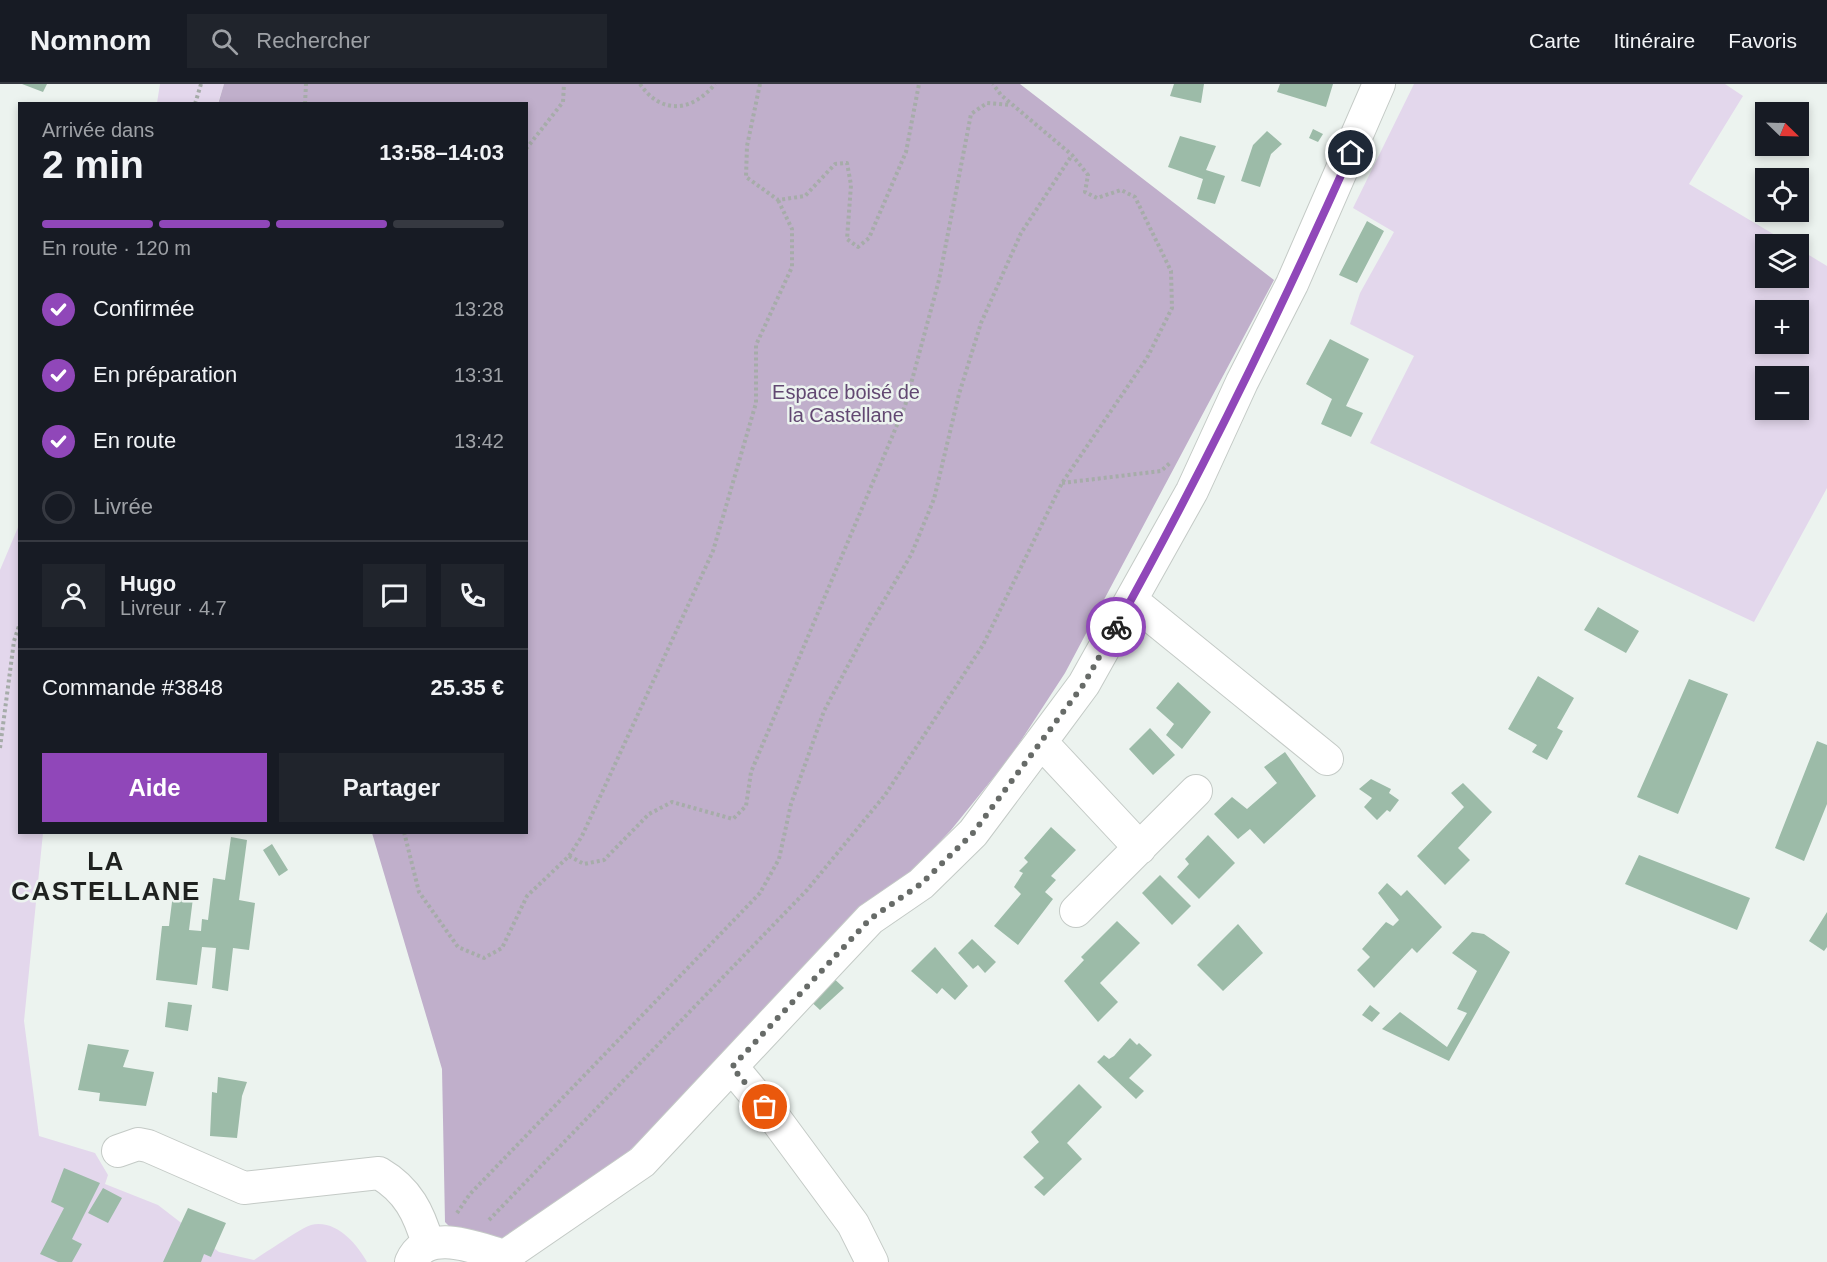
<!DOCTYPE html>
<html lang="fr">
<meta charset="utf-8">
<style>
:root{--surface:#171b24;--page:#20242c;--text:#f1f3f6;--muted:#9ea1a6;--line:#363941;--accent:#9047b9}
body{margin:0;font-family:Helvetica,sans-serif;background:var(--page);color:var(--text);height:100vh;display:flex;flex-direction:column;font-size:22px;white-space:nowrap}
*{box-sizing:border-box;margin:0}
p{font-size:20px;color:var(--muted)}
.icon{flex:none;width:33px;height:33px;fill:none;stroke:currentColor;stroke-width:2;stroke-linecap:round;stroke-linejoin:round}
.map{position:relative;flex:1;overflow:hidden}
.details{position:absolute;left:18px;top:18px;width:510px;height:732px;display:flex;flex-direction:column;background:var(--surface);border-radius:0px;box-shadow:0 3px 9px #0003}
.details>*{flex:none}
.needle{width:39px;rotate:113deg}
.controls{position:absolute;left:1755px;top:18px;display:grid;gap:12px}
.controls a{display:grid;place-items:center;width:54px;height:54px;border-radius:0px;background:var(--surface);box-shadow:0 3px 9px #0003;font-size:30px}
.pin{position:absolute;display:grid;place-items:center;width:51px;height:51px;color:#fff;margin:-26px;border:3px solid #fff;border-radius:50%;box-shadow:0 2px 6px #0007}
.courier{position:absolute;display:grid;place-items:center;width:60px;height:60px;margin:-30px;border:4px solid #9047b9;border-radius:50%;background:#fff;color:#222;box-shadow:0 2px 8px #0007}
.headline em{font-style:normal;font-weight:700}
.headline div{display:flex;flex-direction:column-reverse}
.headline{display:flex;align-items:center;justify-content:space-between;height:102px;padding:0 24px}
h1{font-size:39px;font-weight:700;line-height:45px}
.bar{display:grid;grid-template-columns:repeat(4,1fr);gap:9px 6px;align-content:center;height:72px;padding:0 24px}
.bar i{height:8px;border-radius:4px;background:var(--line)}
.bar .selected{background:var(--accent)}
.bar p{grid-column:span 4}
.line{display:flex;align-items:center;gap:15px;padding:0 24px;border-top:2px solid var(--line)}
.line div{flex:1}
.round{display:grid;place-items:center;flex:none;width:63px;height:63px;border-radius:0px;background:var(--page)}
ol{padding:0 24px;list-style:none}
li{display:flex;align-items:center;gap:18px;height:66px}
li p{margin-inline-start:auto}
li .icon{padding:6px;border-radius:50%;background:var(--accent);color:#fff;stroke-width:4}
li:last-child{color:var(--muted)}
li i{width:33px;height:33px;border:3px solid var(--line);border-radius:50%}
.button{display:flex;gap:12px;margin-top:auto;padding:12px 24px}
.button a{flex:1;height:69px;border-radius:0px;background:var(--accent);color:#fff;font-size:24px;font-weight:700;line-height:69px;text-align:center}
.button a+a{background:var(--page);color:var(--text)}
header{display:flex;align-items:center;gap:36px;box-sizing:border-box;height:84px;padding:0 30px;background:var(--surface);border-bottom:2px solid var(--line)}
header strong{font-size:28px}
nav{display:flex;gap:33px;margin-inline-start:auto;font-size:21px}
.search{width:420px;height:54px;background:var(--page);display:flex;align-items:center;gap:15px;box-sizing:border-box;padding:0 21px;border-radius:0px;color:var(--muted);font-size:22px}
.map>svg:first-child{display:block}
.green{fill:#e3d7ec;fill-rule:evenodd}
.forest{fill:#c0afcb}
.building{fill:#9cbba8}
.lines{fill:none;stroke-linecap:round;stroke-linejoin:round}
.minor-casing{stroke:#c4cac6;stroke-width:34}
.path{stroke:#a6aca9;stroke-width:4;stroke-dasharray:3 3;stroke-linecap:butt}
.minor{stroke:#fff;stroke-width:32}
.done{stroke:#676b68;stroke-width:6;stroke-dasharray:0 10.8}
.route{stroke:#9047b9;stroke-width:8}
.labels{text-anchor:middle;stroke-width:5;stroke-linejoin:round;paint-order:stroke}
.park-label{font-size:20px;fill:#624872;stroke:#ecf3ef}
.district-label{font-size:26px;font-weight:bold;letter-spacing:1.5px;fill:#1f2220;stroke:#ecf3ef}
</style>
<header>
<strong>Nomnom</strong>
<div class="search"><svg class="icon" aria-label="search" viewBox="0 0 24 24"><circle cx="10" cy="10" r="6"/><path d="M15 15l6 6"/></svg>Rechercher</div>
<nav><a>Carte</a><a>Itinéraire</a><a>Favoris</a></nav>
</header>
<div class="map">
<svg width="1827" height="1178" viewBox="0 0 1827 1178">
<rect width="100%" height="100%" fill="#ecf3ef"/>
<path class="green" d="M 160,0 L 224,0 L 218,19 L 157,19 Z
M 1414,0 L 1725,0 L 1743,12 L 1689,100 L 1790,160 L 1766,160 L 1766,194 L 1798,194 L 1799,165 L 1827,182 L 1827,404 L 1754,538 L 1370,359 L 1414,272 L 1350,240 L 1360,209 L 1394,148 L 1353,124 ZM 1766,226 L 1798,226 L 1798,260 L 1766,260 ZM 1766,292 L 1798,292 L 1798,326 L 1766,326 Z
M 19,441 L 20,748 L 43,749 L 24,937 L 39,1052 L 95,1069 L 108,1091 L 105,1100 L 158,1121 L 219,1168 L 254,1176 C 265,1169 303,1143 311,1141 C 336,1135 357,1160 367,1178 L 0,1178 L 0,486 Z"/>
<path class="forest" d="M 224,0 L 1020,0 L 1274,196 L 1065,589 L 1011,672 L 951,746 L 727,982 L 528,1154 L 509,1167 L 454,1147 L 445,1138 L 442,985 L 372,749 L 526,748 L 526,20 L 218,20 Z"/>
<path class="building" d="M 22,0 L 47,0 L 43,8 Z
M 1174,0 L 1204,0 L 1201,19 L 1170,12 Z
M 1280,0 L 1333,0 L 1326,23 L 1277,8 Z
M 1313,45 L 1323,50 L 1318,58 L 1309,54 Z
M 1267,47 L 1282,60 L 1271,70 L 1260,103 L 1241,97 L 1253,61 Z
M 1180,52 L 1216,62 L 1206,86 L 1225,92 L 1215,120 L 1197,115 L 1203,95 L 1168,83 Z
M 1367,137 L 1384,147 L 1357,199 L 1339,191 Z
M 1330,255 L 1369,275 L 1346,322 L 1363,329 L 1351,353 L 1321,340 L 1332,315 L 1306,300 Z
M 1598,523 L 1639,547 L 1626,569 L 1584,546 Z
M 1538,592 L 1574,614 L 1557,644 L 1563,647 L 1547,676 L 1532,668 L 1537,661 L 1508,645 Z
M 1689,595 L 1728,610 L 1678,730 L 1637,713 Z
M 1178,598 L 1211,628 L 1182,665 L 1166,651 L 1174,640 L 1156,624 Z
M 1150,644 L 1175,671 L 1153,691 L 1129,665 Z
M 1817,657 L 1827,661 L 1827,720 L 1804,777 L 1775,764 Z
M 1285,668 L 1316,712 L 1264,760 L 1250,745 L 1238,755 L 1214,730 L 1232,713 L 1247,725 L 1277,699 L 1264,683 Z
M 1371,695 L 1391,705 L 1389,709 L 1399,716 L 1390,728 L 1387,726 L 1377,736 L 1364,723 L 1372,714 L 1359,705 Z
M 1463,699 L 1492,728 L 1458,764 L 1470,776 L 1445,801 L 1417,772 L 1464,723 L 1451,709 Z
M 1051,743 L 1076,766 L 1051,792 L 1056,796 L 1045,808 L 1053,815 L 1018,861 L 994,842 L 1021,810 L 1014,803 L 1023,789 L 1019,787 L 1028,778 L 1024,774 Z
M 1208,751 L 1235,779 L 1199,815 L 1177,793 L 1189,780 L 1185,775 Z
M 231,753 L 247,756 L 239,816 L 255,819 L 249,866 L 233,864 L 228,907 L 212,904 L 216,864 L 202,863 L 197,901 L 156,896 L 162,842 L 169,842 L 173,810 L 193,814 L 189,846 L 201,847 L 202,835 L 208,836 L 213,794 L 225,796 Z
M 272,760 L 288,786 L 279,792 L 263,766 Z
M 1639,771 L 1750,814 L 1737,846 L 1625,800 Z
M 1160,791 L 1191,822 L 1172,841 L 1142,809 Z
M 1387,799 L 1401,812 L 1407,806 L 1442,843 L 1417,869 L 1412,864 L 1374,904 L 1357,886 L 1370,873 L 1362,865 L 1386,838 L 1393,842 L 1399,836 L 1378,809 Z
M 1827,828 L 1827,863 L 1824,867 L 1809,857 Z
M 1117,837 L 1140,859 L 1100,899 L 1118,918 L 1098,938 L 1064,897 L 1084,876 L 1081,873 Z
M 1238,840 L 1263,869 L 1223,907 L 1197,881 Z
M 1472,848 L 1484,850 L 1510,868 L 1449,977 L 1382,945 L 1400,928 L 1447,963 L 1467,929 L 1457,925 L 1477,887 L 1452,869 Z
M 972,855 L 996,878 L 985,889 L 978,881 L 973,885 L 958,869 Z
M 935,863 L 968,902 L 955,916 L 942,904 L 937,910 L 911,887 Z
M 828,889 L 844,904 L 820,926 L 805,912 Z
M 168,918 L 192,921 L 188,947 L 165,943 Z
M 1370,921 L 1380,929 L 1372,938 L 1362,931 Z
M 1130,954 L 1137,961 L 1139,959 L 1152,971 L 1129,994 L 1144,1007 L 1136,1015 L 1097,978 L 1104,971 L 1109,975 L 1114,972 Z
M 88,960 L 129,966 L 123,983 L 154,988 L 146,1022 L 99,1017 L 100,1009 L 78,1006 Z
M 218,993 L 247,998 L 242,1012 L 237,1054 L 210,1052 L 212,1008 L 217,1009 Z
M 1079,1000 L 1102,1023 L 1067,1059 L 1082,1075 L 1044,1112 L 1034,1103 L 1044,1094 L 1023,1073 L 1039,1058 L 1031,1048 Z
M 64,1084 L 100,1099 L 72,1155 L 82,1160 L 72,1178 L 58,1178 L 40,1170 L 64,1124 L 51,1118 Z
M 103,1104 L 122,1114 L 108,1139 L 88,1129 Z
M 188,1124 L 226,1139 L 211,1173 L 204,1170 L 201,1178 L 163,1178 Z"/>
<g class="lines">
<g class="minor-casing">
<path id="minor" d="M 1131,516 L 1327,675
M 1041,658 L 1140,764
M 1076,827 L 1196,707
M 732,983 L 777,1037 L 853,1140 L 872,1178
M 118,1067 L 138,1060 L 148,1062 L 244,1104 L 379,1089 C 408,1106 419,1129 428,1160
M 411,1178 C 427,1142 478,1165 505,1172 L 642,1078 L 870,835 L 921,800 L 973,749 L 1041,658 L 1084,600 L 1192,407 L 1242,298 L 1292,200 L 1379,0"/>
</g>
<path class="path" d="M 640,0 C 661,31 692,28 715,0
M 760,0 L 747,62 L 746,93 L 778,116 L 805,112 L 835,80 L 847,79 L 851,101 L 847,155 L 858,163 L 869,154 L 906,68 L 919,0
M 195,20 L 201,0
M 305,20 L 306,0
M 526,65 L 563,18 L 564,0
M 1062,399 L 1161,387 L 1171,378
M 0,664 L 14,557 L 20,539
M 404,748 L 419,808 L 458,863 L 484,874 L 502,864 L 527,812 L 569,772 L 582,752 L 713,467 L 756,319 L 756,261 L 792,183 L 792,145 L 778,116
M 569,772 L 584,780 L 604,776 L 649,730 L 672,718 L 733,735 L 746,722 L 751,688 L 905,322 L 939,196 L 971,30 L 987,19 L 1011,21
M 457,1129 L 470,1110 L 760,809 L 779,775 L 791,720 L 824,627 L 870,540 L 911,471 L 934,415 L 959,310 L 981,239 L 1021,149 L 1072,71
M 489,1136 L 807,806 L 885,711 L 983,561 L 1062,399 L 1147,274 L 1172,224 L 1171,187 L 1135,113 L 1121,106 L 1097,114 L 1085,108 L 1088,91 L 1072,71 L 1001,11 L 993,0"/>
<use href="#minor" class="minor"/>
</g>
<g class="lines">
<path class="done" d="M 765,1023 L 732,983 L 870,835 L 921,800 L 973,749 L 1084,600 L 1116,543"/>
<path class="route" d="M 1116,543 C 1202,389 1279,230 1351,69"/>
</g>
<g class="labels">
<g class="park-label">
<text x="846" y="315">Espace boisé de<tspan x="846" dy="23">la Castellane</tspan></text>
</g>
<g class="district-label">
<text x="106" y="786">LA<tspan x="106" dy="30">CASTELLANE</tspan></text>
</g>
</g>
</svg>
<div class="controls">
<a><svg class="needle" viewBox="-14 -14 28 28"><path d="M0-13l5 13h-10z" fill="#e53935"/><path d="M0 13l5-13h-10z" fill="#9ea1a6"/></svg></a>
<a><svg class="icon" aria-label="locate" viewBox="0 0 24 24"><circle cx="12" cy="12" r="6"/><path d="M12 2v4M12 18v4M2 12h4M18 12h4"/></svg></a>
<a><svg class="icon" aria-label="layers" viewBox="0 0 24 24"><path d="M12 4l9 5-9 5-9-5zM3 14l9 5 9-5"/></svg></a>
<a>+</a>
<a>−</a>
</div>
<div class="pin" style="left:765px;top:1023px;background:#ea580c"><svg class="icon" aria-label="bag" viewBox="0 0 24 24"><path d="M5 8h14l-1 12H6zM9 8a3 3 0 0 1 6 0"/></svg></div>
<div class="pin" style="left:1351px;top:69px;background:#1f2937"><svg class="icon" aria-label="home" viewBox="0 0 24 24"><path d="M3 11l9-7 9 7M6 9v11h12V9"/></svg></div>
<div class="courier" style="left:1116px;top:543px"><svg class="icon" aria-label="bike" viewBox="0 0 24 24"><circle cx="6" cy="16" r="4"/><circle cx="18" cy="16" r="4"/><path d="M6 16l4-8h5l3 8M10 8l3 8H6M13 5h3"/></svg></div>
<section class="details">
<div class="headline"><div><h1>2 min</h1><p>Arrivée dans</p></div><em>13:58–14:03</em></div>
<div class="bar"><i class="selected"></i><i class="selected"></i><i class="selected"></i><i></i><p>En route · 120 m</p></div>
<ol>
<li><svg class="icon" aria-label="check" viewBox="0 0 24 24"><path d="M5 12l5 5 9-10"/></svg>Confirmée<p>13:28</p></li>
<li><svg class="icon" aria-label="check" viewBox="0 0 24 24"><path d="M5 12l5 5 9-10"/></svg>En préparation<p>13:31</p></li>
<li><svg class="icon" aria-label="check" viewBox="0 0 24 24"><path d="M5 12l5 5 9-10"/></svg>En route<p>13:42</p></li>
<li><i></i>Livrée</li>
</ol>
<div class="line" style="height:108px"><a class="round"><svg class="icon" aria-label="person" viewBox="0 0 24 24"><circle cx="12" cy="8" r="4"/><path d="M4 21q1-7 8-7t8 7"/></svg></a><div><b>Hugo</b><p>Livreur · 4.7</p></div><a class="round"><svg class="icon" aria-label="chat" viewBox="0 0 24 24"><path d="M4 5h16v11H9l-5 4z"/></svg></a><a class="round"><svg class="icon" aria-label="phone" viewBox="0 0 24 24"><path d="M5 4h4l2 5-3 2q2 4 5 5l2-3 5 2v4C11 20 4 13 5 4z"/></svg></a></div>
<div class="line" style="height:78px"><div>Commande #3848</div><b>25.35 €</b></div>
<div class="button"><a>Aide</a><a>Partager</a></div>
</section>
</div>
